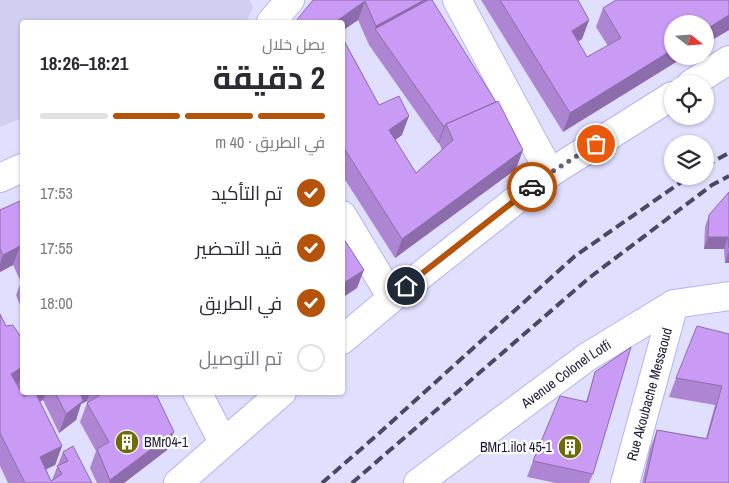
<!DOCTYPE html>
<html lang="ar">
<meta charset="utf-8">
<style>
:root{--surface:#fff;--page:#f7f7f7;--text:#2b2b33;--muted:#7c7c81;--line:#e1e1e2;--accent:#b45309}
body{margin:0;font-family:"Archivo Narrow",Cairo,sans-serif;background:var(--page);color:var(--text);direction:rtl;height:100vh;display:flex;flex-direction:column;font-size:19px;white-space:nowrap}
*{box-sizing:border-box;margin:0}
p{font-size:16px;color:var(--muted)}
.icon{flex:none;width:28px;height:28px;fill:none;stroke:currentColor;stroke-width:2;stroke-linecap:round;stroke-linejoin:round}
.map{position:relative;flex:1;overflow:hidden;direction:ltr}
.sheet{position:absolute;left:20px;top:20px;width:325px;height:375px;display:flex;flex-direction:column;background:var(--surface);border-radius:5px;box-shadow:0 1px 4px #0004;direction:rtl}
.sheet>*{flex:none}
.needle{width:32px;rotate:107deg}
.buttons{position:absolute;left:664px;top:15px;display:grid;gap:10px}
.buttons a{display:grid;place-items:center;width:50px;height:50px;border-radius:50%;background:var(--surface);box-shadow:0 1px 4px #0004;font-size:25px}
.pin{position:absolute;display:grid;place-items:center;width:42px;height:42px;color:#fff;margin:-21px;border:2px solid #fff;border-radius:50%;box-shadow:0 1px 5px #0007}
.courier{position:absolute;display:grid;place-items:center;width:50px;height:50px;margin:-25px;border:4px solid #b45309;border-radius:50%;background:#fff;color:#222;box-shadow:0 1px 6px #0007}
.headline em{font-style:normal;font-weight:700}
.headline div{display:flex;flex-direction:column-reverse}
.headline{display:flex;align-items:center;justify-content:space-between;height:85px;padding:0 20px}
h1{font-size:32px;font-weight:700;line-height:38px}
.bar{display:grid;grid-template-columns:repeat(4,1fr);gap:8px 5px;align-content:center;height:60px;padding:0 20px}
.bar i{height:6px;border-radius:4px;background:var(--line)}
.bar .on{background:var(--accent)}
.bar p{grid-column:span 4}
ol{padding:0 20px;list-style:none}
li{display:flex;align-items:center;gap:15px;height:55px}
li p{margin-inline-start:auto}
li .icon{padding:5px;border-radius:50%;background:var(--accent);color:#fff;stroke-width:4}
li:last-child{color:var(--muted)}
li i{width:28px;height:28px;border:2px solid var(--line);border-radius:50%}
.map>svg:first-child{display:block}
.built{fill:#d1cff0}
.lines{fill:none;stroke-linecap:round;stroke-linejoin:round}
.minor-casing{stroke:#b7b0f9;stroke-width:30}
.minor{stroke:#fff;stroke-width:28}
.rail{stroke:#4b4865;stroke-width:4;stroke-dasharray:10 5;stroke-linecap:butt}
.wall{fill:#ae85d2}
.shaded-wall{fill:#8d6cab}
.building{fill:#ca9bf4;stroke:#8d6cab}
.done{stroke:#63607d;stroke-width:5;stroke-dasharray:0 9}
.route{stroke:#b45309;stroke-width:6}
.labels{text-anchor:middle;stroke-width:4.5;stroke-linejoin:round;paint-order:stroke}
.street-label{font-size:14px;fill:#1f1b37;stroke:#fff}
.poi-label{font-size:14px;fill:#1f1b37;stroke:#fff;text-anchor:start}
</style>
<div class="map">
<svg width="729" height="483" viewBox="0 0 729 483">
<rect width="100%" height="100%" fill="#e1dffe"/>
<path class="built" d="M 0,0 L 250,0 L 253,8 L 246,22 L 22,22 L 22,118 L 0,127 Z"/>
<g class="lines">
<g class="minor-casing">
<g id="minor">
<path d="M 457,0 L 550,173"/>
<path d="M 271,22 L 290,0"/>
<path d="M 691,84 L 729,60"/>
<path d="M 0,178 L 22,168"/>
<path d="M 342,215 L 392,298"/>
<path d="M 342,340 L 392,298 L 550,173 L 672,96"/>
<path d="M 197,392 L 223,442"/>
<path d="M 178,483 L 282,392"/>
<path id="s1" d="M 418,483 L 587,357 L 674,304 L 729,296"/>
<path id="s2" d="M 625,483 L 674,304"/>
</g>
</g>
<use href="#minor" class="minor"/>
<path class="rail" d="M 705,166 L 729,153
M 322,483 L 376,436 L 575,256 L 690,176
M 352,483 L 589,278 L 712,185 L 729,176"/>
</g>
<path class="wall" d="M 313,0 L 432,0 L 516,169 L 395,258 L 342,175 L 342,37 L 379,105 L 402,135 L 395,140 L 416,173 L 442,150 L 439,143 L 438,143 L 369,45 L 358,20 L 342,31 L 342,22 Z
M 481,0 L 578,0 L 589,20 L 582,39 L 578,41 L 587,57 L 608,46 L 596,27 L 603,8 L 729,0 L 729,30 L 705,44 L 705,24 L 563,132 Z
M 729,192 L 729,263 L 725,263 L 724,249 L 704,249 L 705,227 L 709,215 Z
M 22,200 L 22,310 L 16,295 L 21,282 L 13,265 L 0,272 L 0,210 Z
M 0,314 L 22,367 L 22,392 L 155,392 L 167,450 L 124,483 L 97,483 L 90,468 L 96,451 L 80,422 L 87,403 L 88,403 L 87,401 L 81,404 L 76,420 L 59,433 L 43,400 L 40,402 L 62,446 L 55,465 L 46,469 L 51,481 L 52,480 L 63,452 L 92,483 L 8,483 L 0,466 Z
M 729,334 L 729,483 L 642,483 L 650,449 L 657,430 L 706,438 L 715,405 L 669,397 L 676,378 Z
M 595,372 L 593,474 L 589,483 L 556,483 L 527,477 L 533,461 L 586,402 L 590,389 Z"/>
<path class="shaded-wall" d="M 424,0 L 431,0 L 375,29 L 376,26 Z
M 365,1 L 358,20 L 342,31 L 342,22 L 335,22 Z
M 729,15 L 729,30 L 705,44 L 705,30 Z
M 589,20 L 582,39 L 565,50 L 572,31 Z
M 672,50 L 672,56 L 686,56 L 563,132 L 570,113 Z
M 409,116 L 402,135 L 382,149 L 389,130 Z
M 444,127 L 445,127 L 439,143 L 438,143 Z
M 523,150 L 516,169 L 395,258 L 402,239 Z
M 708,237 L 728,237 L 724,249 L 704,249 Z
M 20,246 L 13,265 L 0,272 L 0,264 L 3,255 Z
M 729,251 L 729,263 L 725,263 Z
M 364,270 L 357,288 L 342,298 L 342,284 Z
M 22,367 L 22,372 L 18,385 L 11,374 Z
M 33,392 L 46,392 L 43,400 L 28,407 Z
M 79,392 L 90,392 L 87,401 L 81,404 L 76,420 L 59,433 L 66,414 Z
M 174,432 L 167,450 L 124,483 L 109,483 L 110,480 Z
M 62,446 L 55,465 L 33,476 L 40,457 Z"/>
<path class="building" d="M 313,0 L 424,0 L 376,26 L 365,1 L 335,22 L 295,22 Z
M 428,0 L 432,0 L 496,102 L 446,124 L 444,127 L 375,29 Z
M 500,0 L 578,0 L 589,20 L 572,31 L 587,57 L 621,38 L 603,8 L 616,0 L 729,0 L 729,15 L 705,30 L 705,24 L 672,24 L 672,50 L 570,113 Z
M 342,37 L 379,105 L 399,96 L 409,116 L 389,130 L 416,173 L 453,140 L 446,124 L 498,101 L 523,150 L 402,239 L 342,145 Z
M 729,192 L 729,248 L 728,237 L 708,237 L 709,215 Z
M 22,200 L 22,252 L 20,246 L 3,255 L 0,249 L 0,210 Z
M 342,236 L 364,270 L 342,284 Z
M 0,314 L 6,326 L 13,325 L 22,339 L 22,367 L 11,374 L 24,397 L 31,392 L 35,392 L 62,446 L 40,457 L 51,481 L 62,474 L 57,466 L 68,461 L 63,452 L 73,446 L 92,483 L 25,483 L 0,433 Z
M 697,326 L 729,334 L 729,483 L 645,483 L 657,430 L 707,439 L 722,386 L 676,378 Z
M 631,347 L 593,474 L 533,461 L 560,396 L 587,402 L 595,372 Z
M 55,392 L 80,392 L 83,401 L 66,414 Z
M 99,392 L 155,392 L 174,432 L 110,480 L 97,449 L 109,442 L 87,403 L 100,395 Z"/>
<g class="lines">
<path class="done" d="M 532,187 L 550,173 L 596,144"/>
<path class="route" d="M 406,286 L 532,187"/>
</g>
<defs>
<g id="building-disc" transform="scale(1.25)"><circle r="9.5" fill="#6e6b09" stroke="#fff"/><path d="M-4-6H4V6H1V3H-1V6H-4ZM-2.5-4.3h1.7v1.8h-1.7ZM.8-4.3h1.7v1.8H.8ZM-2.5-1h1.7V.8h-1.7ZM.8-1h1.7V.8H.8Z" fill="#fff"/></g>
</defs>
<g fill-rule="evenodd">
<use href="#building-disc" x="127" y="442"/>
<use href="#building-disc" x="570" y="447"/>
</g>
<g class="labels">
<g class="street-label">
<text dy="5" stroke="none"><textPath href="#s1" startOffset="184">Avenue Colonel Lotfi</textPath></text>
<text dy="5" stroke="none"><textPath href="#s2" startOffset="92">Rue Akoubache Messaoud</textPath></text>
</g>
<g class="poi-label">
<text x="144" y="447">BMr04-1</text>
<text x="552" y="452" text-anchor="end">BMr1.ilot 45-1</text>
</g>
</g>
</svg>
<div class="buttons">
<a><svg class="needle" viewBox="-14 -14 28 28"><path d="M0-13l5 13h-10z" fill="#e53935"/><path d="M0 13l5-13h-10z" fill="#7c7c81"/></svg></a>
<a><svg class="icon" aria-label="locate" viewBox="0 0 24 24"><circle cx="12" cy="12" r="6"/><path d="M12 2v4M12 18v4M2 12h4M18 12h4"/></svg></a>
<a><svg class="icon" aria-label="layers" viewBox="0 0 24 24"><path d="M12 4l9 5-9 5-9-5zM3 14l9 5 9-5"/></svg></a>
</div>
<div class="pin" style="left:596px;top:144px;background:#ea580c"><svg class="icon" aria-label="bag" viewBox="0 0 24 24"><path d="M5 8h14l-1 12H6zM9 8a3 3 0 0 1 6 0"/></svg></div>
<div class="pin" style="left:406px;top:286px;background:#1f2937"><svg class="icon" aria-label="home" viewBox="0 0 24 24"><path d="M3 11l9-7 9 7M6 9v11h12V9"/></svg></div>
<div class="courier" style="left:532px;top:187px"><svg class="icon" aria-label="car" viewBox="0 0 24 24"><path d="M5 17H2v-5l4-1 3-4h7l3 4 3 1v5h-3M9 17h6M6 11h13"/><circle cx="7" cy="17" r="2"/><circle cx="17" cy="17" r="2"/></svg></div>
<section class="sheet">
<div class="headline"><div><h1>2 دقيقة</h1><p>يصل خلال</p></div><em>18:21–18:26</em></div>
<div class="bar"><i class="on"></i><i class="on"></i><i class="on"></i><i></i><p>في الطريق · 40 m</p></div>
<ol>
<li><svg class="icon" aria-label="check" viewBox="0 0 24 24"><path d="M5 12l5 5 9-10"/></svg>تم التأكيد<p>17:53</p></li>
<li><svg class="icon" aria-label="check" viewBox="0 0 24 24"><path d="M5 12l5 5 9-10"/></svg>قيد التحضير<p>17:55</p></li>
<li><svg class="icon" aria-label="check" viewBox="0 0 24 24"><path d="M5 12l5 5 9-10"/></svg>في الطريق<p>18:00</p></li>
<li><i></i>تم التوصيل</li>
</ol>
</section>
</div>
